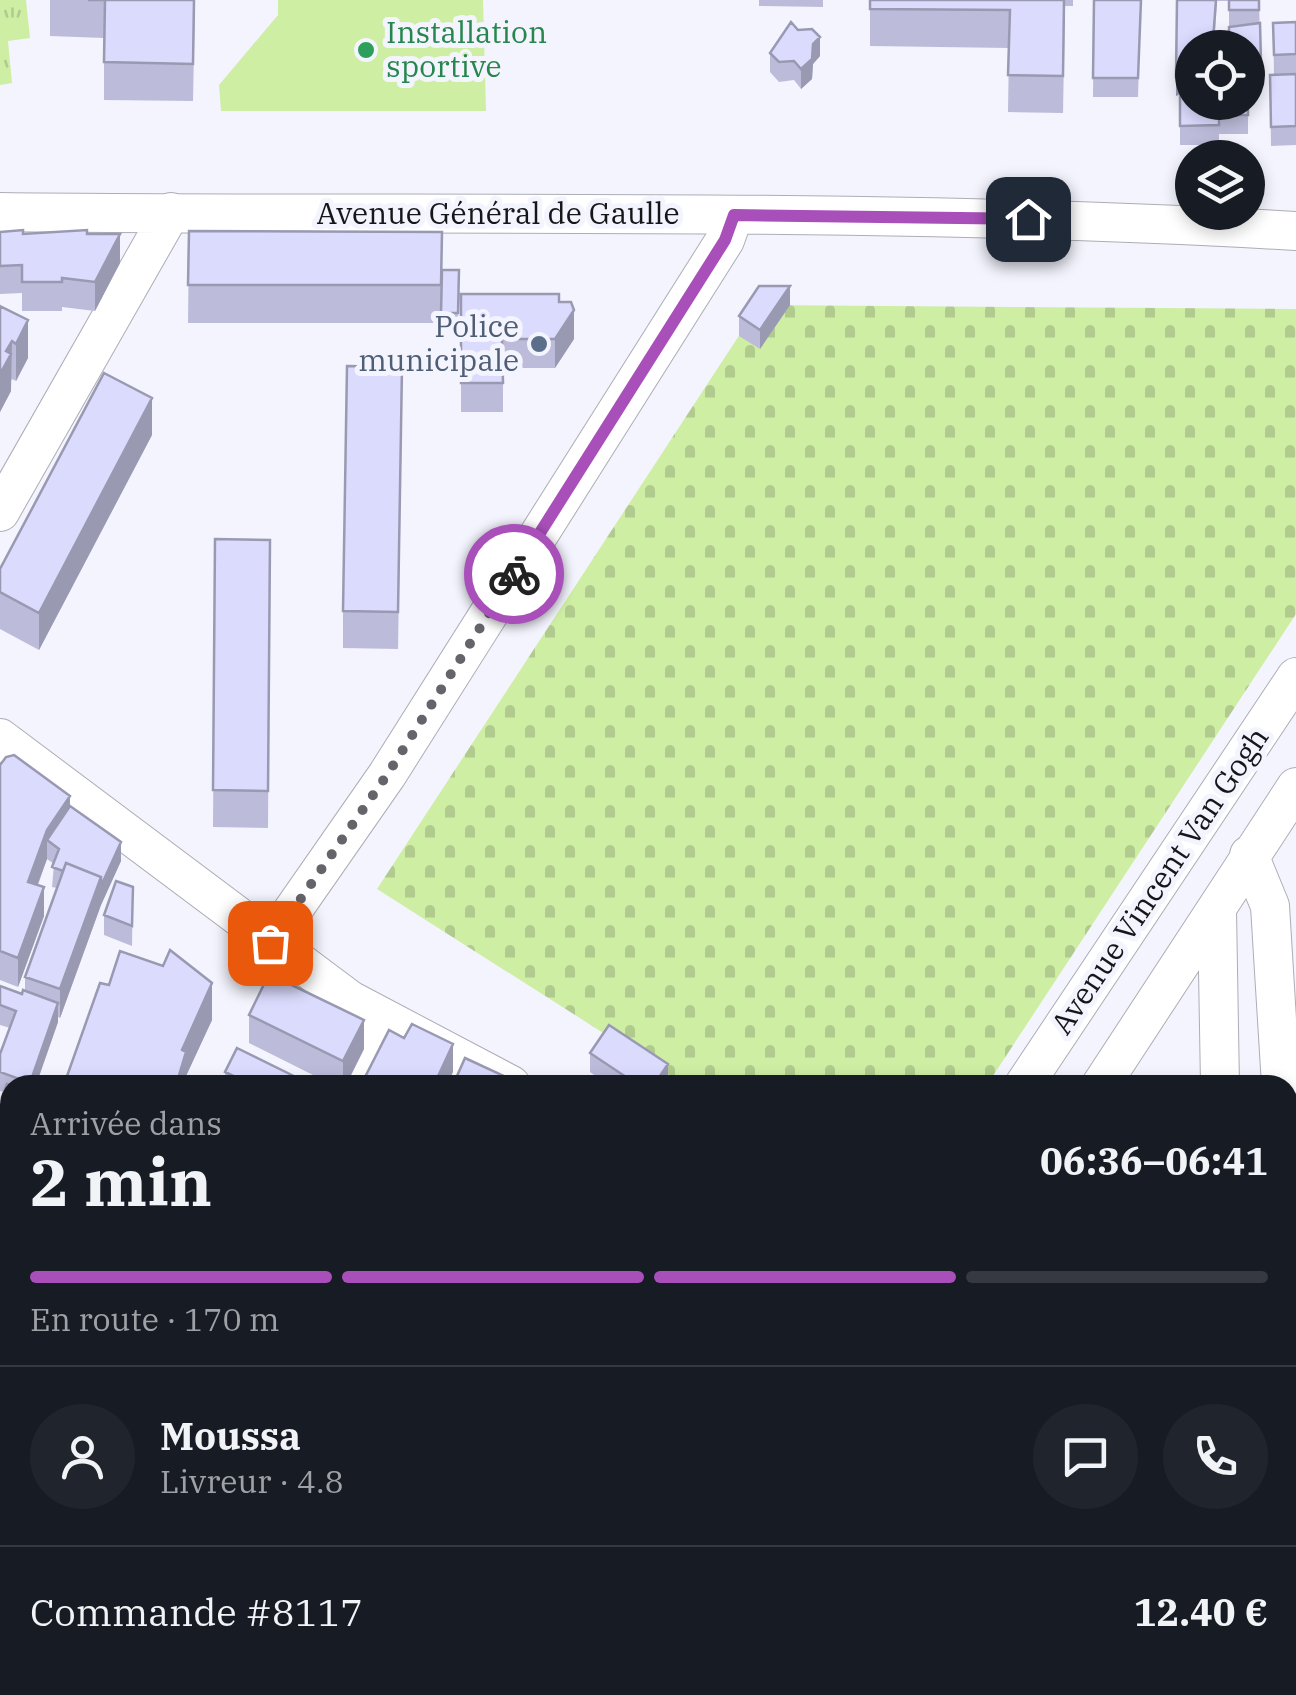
<!DOCTYPE html>
<html lang="fr">
<meta charset="utf-8">
<style>
:root{--surface:#171b24;--page:#20242c;--text:#f1f3f6;--muted:#9ea1a6;--line:#363941;--accent:#a94fba}
body{margin:0;font-family:"IBM Plex Serif",serif;background:var(--page);color:var(--text);height:100vh;display:flex;flex-direction:column;font-size:38px;white-space:nowrap}
*{box-sizing:border-box;margin:0}
p{font-size:32px;color:var(--muted)}
.icon{flex:none;width:55px;height:55px;fill:none;stroke:currentColor;stroke-width:2;stroke-linecap:round;stroke-linejoin:round}
.map{position:relative;flex:1;overflow:hidden}
.panel{position:absolute;left:0px;top:1075px;width:1298px;height:620px;display:flex;flex-direction:column;background:var(--surface);border-radius:30px 30px 0 0;box-shadow:0 5px 15px #0003}
.panel>*{flex:none}
.controls{position:absolute;left:1175px;top:30px;display:grid;gap:20px}
.controls a{display:grid;place-items:center;width:90px;height:90px;border-radius:50%;background:var(--surface);box-shadow:0 5px 15px #0003;font-size:50px}
.pin{position:absolute;display:grid;place-items:center;width:85px;height:85px;color:#fff;margin:-42px;border-radius:20px;box-shadow:0 5px 15px #0006}
.courier{position:absolute;display:grid;place-items:center;width:100px;height:100px;margin:-50px;border:8px solid #a94fba;border-radius:50%;background:#fff;color:#222;box-shadow:0 2px 12px #0007}
.head em{font-style:normal;font-weight:700}
.head div{display:flex;flex-direction:column-reverse}
.head{display:flex;align-items:center;justify-content:space-between;height:170px;padding:0 30px}
h1{font-size:65px;font-weight:700;line-height:75px}
.bar{display:grid;grid-template-columns:repeat(4,1fr);gap:15px 10px;align-content:center;height:120px;padding:0 30px}
.bar i{height:12px;border-radius:8px;background:var(--line)}
.bar .current{background:var(--accent)}
.bar p{grid-column:span 4}
.line{display:flex;align-items:center;gap:25px;padding:0 30px;border-top:2px solid var(--line)}
.line div{flex:1}
.round{display:grid;place-items:center;flex:none;width:105px;height:105px;border-radius:52px;background:var(--page)}
.map>svg:first-child{display:block}
.grass{fill:url(#grass-tufts)}
.cemetery{fill:url(#cemetery-stones)}
.park{fill:#ceeea4}
.lines{fill:none;stroke-linecap:round;stroke-linejoin:round}
.minor-casing{stroke:#adadb6;stroke-width:40}
.minor{stroke:#fff;stroke-width:38}
.rail{stroke:#2d2d32;stroke-width:8;stroke-dasharray:12 12;stroke-linecap:butt}
.wall{fill:#bcbcda;fill-rule:evenodd}
.shaded-wall{fill:#9999b2}
.building{fill:#dbdbfe;stroke:#9999b2;stroke-width:2.5}
.done{stroke:#64646a;stroke-width:10;stroke-dasharray:0 18}
.route{stroke:#a94fba;stroke-width:12}
.leisure-dot{fill:#2e9e5b;stroke:#f4f4fe;stroke-width:4}
.service-dot{fill:#5c6f8a;stroke:#f4f4fe;stroke-width:4}
.labels{text-anchor:middle;stroke-width:10;stroke-linejoin:round;paint-order:stroke}
.leisure-label{font-size:30px;fill:#27864d;stroke:#f4f4fe;text-anchor:start}
.street-label{font-size:30px;fill:#16161a;stroke:#f4f4fe}
.service-label{font-size:30px;fill:#4e5e75;stroke:#f4f4fe;text-anchor:end}
</style>
<div class="map">
<svg width="1296" height="1695" viewBox="0 0 1296 1695">
<defs>
<pattern id="grass-tufts" width="24" height="20" patternUnits="userSpaceOnUse" patternTransform="scale(2.5)"><rect width="24" height="20" fill="#ceeea4"/><path d="M3 7l-1-3M5 7V3M7 7l1-3M15 17l-1-3M17 17v-4M19 17l1-3" fill="none" stroke="#b0cb8d"/></pattern>
<pattern id="cemetery-stones" width="16" height="16" patternUnits="userSpaceOnUse" patternTransform="scale(2.5)"><rect width="16" height="16" fill="#ceeea4"/><path d="M2 7V4a2 2 0 0 1 4 0v3zM10 15v-3a2 2 0 0 1 4 0v3z" fill="#b0cb8d"/></pattern>
</defs>
<rect width="100%" height="100%" fill="#f4f4fe"/>
<path class="grass" d="M 0,0 L 26,0 L 30,38 L 8,41 L 12,83 L 0,85 Z"/>
<path class="cemetery" d="M 759,305 L 1296,309 L 1296,614 L 987,1085 L 685,1085 L 377,889 Z"/>
<path class="park" d="M 278,0 L 483,0 L 486,111 L 221,111 L 219,85 L 278,15 Z"/>
<g class="lines">
<g class="minor-casing">
<path id="minor" d="M 0,212 C 432,217 865,206 1296,231
M 0,512 L 171,212
M 0,738 L 350,1000 L 511,1085
M 1249,855 L 1270,906 L 1281,1085
M 1217,911 L 1220,1085
M 270,943 L 387,775 L 725,240 L 734,215
M 357,1085 L 388,1022
M 1024,1085 L 1296,677
M 1101,1085 L 1296,787
M 1288,1156 L 1296,1156
M 0,1249 L 10,1250
M 1288,1305 L 1296,1308
M 1288,1349 L 1296,1352
M 1288,1384 L 1296,1386
M 0,1504 L 10,1511
M 1288,1534 L 1296,1537
M 115,1685 L 130,1695
M 13,1695 L 24,1685
M 267,1695 L 273,1685
M 690,1695 L 693,1685
M 975,1695 L 981,1685
M 1097,1695 L 1108,1685"/>
</g>
<use href="#minor" class="minor"/>
<path class="rail" d="M 0,1179 L 10,1179
M 0,1196 L 10,1196
M 1288,1445 L 1296,1447
M 1288,1464 L 1296,1467"/>
</g>
<path class="wall" d="M 50,0 L 195,0 L 193,101 L 104,100 L 104,38 L 50,36 Z
M 759,0 L 823,0 L 823,7 L 759,6 Z
M 870,0 L 1073,0 L 1073,6 L 1065,6 L 1063,113 L 1008,112 L 1009,48 L 870,46 Z
M 1094,0 L 1141,0 L 1138,97 L 1093,97 Z
M 1177,0 L 1259,0 L 1261,82 L 1248,82 L 1248,134 L 1219,134 L 1219,145 L 1180,145 L 1180,94 L 1176,96 ZM 1217,1 L 1229,1 L 1229,48 L 1248,48 L 1248,102 L 1192,102 L 1192,48 L 1214,48 Z
M 1296,22 L 1296,74 L 1274,74 L 1273,23 Z
M 770,53 L 820,56 L 813,64 L 812,79 L 801,89 L 794,80 L 779,82 L 770,72 Z
M 1296,74 L 1296,145 L 1271,146 L 1270,75 Z
M 189,231 L 442,232 L 441,287 L 459,270 L 458,323 L 188,323 Z
M 0,232 L 23,234 L 87,234 L 120,263 L 95,311 L 62,307 L 62,311 L 22,311 L 22,293 L 0,294 Z
M 461,294 L 559,302 L 574,339 L 555,368 L 503,368 L 503,412 L 461,412 Z
M 790,305 L 760,349 L 739,336 L 739,316 Z
M 0,306 L 28,358 L 16,381 L 12,379 L 11,381 L 11,391 L 0,412 Z
M 402,405 L 398,649 L 343,648 L 343,611 Z
M 152,435 L 39,650 L 0,629 L 0,569 Z
M 215,539 L 270,540 L 268,828 L 213,827 Z
M 0,765 L 70,806 L 121,861 L 101,905 L 60,1018 L 58,1017 L 58,1022 L 36,1085 L 10,1085 L 10,1110 L 2,1107 L 4,1092 L 0,1091 L 0,1054 L 10,1028 L 0,1025 L 0,986 L 22,994 L 25,991 L 25,977 L 57,888 L 52,887 L 54,864 L 47,859 L 38,885 L 44,916 L 18,987 L 0,980 Z
M 133,887 L 132,946 L 104,935 L 104,915 Z
M 249,1015 L 364,1049 L 346,1085 L 333,1085 L 249,1043 Z
M 212,1020 L 186,1076 L 186,1085 L 66,1085 L 66,1079 Z
M 590,1053 L 668,1084 L 609,1085 L 590,1072 Z
M 225,1072 L 312,1085 L 225,1085 Z
M 10,1275 L 10,1326 L 7,1325 L 1,1319 L 1,1290 Z
M 0,1341 L 10,1343 L 10,1401 L 0,1399 Z
M 0,1515 L 10,1525 L 10,1624 L 0,1614 Z
M 354,1685 L 442,1685 L 436,1695 L 340,1695 L 349,1693 Z
M 992,1685 L 1067,1685 L 1058,1695 L 992,1695 Z
M 1160,1685 L 1180,1685 L 1180,1688 L 1173,1695 L 1167,1695 L 1160,1688 Z"/>
<path class="shaded-wall" d="M 820,37 L 820,56 L 813,64 L 812,79 L 801,89 L 801,69 L 813,44 Z
M 1180,74 L 1180,94 L 1176,96 L 1176,76 Z
M 120,234 L 120,263 L 95,311 L 95,282 Z
M 790,286 L 790,305 L 760,349 L 760,330 Z
M 574,310 L 574,339 L 555,368 L 555,339 Z
M 28,320 L 28,358 L 16,381 L 16,344 Z
M 12,341 L 11,391 L 0,412 L 0,374 L 6,351 Z
M 152,398 L 152,435 L 39,650 L 39,613 Z
M 70,796 L 70,825 L 47,840 L 47,859 L 28,910 L 28,882 L 47,830 Z
M 121,842 L 121,861 L 101,905 L 60,1018 L 60,989 L 101,877 Z
M 44,887 L 44,916 L 18,987 L 18,958 Z
M 212,983 L 212,1020 L 186,1076 L 186,1085 L 176,1085 L 182,1050 Z
M 58,1003 L 58,1022 L 36,1085 L 30,1085 Z
M 364,1020 L 364,1049 L 346,1085 L 343,1085 L 343,1061 Z
M 453,1044 L 453,1072 L 447,1085 L 434,1085 Z
M 668,1064 L 668,1084 L 654,1085 Z
M 1296,1632 L 1296,1652 L 1288,1660 L 1288,1641 Z
M 430,1685 L 442,1685 L 436,1695 L 425,1695 Z
M 1018,1685 L 1067,1685 L 1058,1695 L 1018,1695 Z
M 1173,1685 L 1180,1685 L 1180,1688 L 1173,1695 L 1170,1695 L 1170,1688 Z"/>
<path class="building" d="M 88,0 L 194,0 L 193,64 L 104,62 L 105,0 Z
M 870,0 L 1064,0 L 1063,76 L 1008,75 L 1010,10 L 870,9 Z
M 1094,0 L 1141,0 L 1138,78 L 1093,78 Z
M 1177,0 L 1216,0 L 1213,40 L 1206,40 L 1206,48 L 1192,48 L 1192,102 L 1248,102 L 1248,74 L 1248,115 L 1219,115 L 1219,125 L 1180,126 L 1180,74 L 1176,76 Z
M 1229,0 L 1259,0 L 1259,10 L 1229,10 Z
M 791,22 L 798,30 L 812,29 L 820,37 L 813,44 L 812,59 L 801,69 L 794,61 L 779,62 L 770,53 Z
M 1296,22 L 1296,54 L 1274,55 L 1273,23 Z
M 1260,23 L 1261,62 L 1248,63 L 1248,48 L 1229,48 L 1229,27 Z
M 1296,74 L 1296,126 L 1271,127 L 1270,75 Z
M 23,230 L 23,234 L 87,230 L 87,234 L 120,234 L 95,282 L 62,278 L 62,282 L 22,282 L 22,265 L 0,266 L 0,232 Z
M 189,231 L 442,232 L 441,285 L 188,285 Z
M 442,270 L 459,270 L 458,313 L 441,313 Z
M 759,286 L 790,286 L 760,330 L 739,316 Z
M 461,294 L 559,294 L 559,302 L 571,302 L 574,310 L 555,339 L 502,339 L 503,383 L 461,383 Z
M 0,306 L 28,320 L 16,344 L 12,341 L 6,351 L 11,354 L 0,374 Z
M 347,366 L 402,367 L 398,612 L 343,611 Z
M 104,373 L 152,398 L 39,613 L 0,592 L 0,569 Z
M 215,539 L 270,540 L 268,791 L 213,790 Z
M 14,755 L 70,796 L 47,830 L 28,882 L 44,887 L 18,958 L 0,951 L 0,765 L 6,757 Z
M 70,806 L 121,842 L 101,886 L 101,877 L 66,863 L 63,871 L 52,867 L 59,849 L 47,840 Z
M 66,863 L 101,877 L 60,989 L 25,977 Z
M 116,881 L 133,887 L 132,926 L 104,915 Z
M 170,950 L 212,983 L 182,1050 L 186,1052 L 176,1085 L 115,1085 L 66,1079 L 100,983 L 109,985 L 120,951 L 163,966 Z
M 269,974 L 364,1020 L 343,1061 L 249,1015 Z
M 0,986 L 22,994 L 23,990 L 58,1003 L 30,1083 L 0,1072 L 0,1054 L 16,1011 L 0,1005 Z
M 412,1024 L 453,1044 L 434,1085 L 361,1085 L 389,1030 L 404,1038 Z
M 609,1025 L 668,1064 L 654,1085 L 638,1085 L 590,1053 Z
M 237,1048 L 312,1085 L 252,1085 L 225,1072 Z
M 465,1058 L 523,1085 L 453,1085 Z
M 7,1084 L 10,1085 L 10,1100 L 2,1097 Z
M 7,1274 L 10,1275 L 10,1297 L 7,1296 L 1,1290 Z
M 0,1341 L 10,1343 L 10,1382 L 0,1380 Z
M 0,1515 L 10,1525 L 10,1532 L 7,1535 L 10,1538 L 10,1590 L 0,1582 Z
M 1296,1581 L 1296,1632 L 1288,1641 L 1288,1590 Z
M 4,1593 L 10,1599 L 10,1614 L 0,1604 L 0,1597 Z
M 69,1685 L 110,1685 L 123,1693 L 121,1695 L 63,1695 Z
M 354,1685 L 404,1685 L 415,1692 L 413,1695 L 340,1695 L 343,1690 L 349,1693 Z
M 410,1685 L 430,1685 L 425,1694 Z
M 1204,1685 L 1243,1685 L 1254,1695 L 1196,1695 Z
M 487,1689 L 497,1695 L 483,1695 Z"/>
<g class="lines">
<path class="done" d="M 270,943 L 387,775 L 514,574"/>
<path class="route" d="M 514,574 L 725,240 L 734,215 L 1028,219"/>
</g>
<circle class="leisure-dot" cx="366" cy="50" r="10"/>
<circle class="service-dot" cx="539" cy="344" r="10"/>
<g class="labels">
<g class="leisure-label">
<text x="386" y="43">Installation<tspan x="386" dy="34">sportive</tspan></text>
</g>
<g class="street-label">
<text x="498" y="224">Avenue Général de Gaulle</text>
<text transform="translate(1160 881) rotate(-56)" y="10">Avenue Vincent Van Gogh</text>
</g>
<g class="service-label">
<text x="519" y="337">Police<tspan x="519" dy="34">municipale</tspan></text>
</g>
</g>
</svg>
<div class="controls">
<a><svg class="icon" aria-label="locate" viewBox="0 0 24 24"><circle cx="12" cy="12" r="6"/><path d="M12 2v4M12 18v4M2 12h4M18 12h4"/></svg></a>
<a><svg class="icon" aria-label="layers" viewBox="0 0 24 24"><path d="M12 4l9 5-9 5-9-5zM3 14l9 5 9-5"/></svg></a>
</div>
<div class="pin" style="left:270px;top:943px;background:#ea580c"><svg class="icon" aria-label="bag" viewBox="0 0 24 24"><path d="M5 8h14l-1 12H6zM9 8a3 3 0 0 1 6 0"/></svg></div>
<div class="pin" style="left:1028px;top:219px;background:#1f2937"><svg class="icon" aria-label="home" viewBox="0 0 24 24"><path d="M3 11l9-7 9 7M6 9v11h12V9"/></svg></div>
<div class="courier" style="left:514px;top:574px"><svg class="icon" aria-label="bike" viewBox="0 0 24 24"><circle cx="6" cy="16" r="4"/><circle cx="18" cy="16" r="4"/><path d="M6 16l4-8h5l3 8M10 8l3 8H6M13 5h3"/></svg></div>
<section class="panel">
<div class="head"><div><h1>2 min</h1><p>Arrivée dans</p></div><em>06:36–06:41</em></div>
<div class="bar"><i class="current"></i><i class="current"></i><i class="current"></i><i></i><p>En route · 170 m</p></div>
<div class="line" style="height:180px"><a class="round"><svg class="icon" aria-label="person" viewBox="0 0 24 24"><circle cx="12" cy="8" r="4"/><path d="M4 21q1-7 8-7t8 7"/></svg></a><div><b>Moussa</b><p>Livreur · 4.8</p></div><a class="round"><svg class="icon" aria-label="chat" viewBox="0 0 24 24"><path d="M4 5h16v11H9l-5 4z"/></svg></a><a class="round"><svg class="icon" aria-label="phone" viewBox="0 0 24 24"><path d="M5 4h4l2 5-3 2q2 4 5 5l2-3 5 2v4C11 20 4 13 5 4z"/></svg></a></div>
<div class="line" style="height:130px"><div>Commande #8117</div><b>12.40 €</b></div>
</section>
</div>
